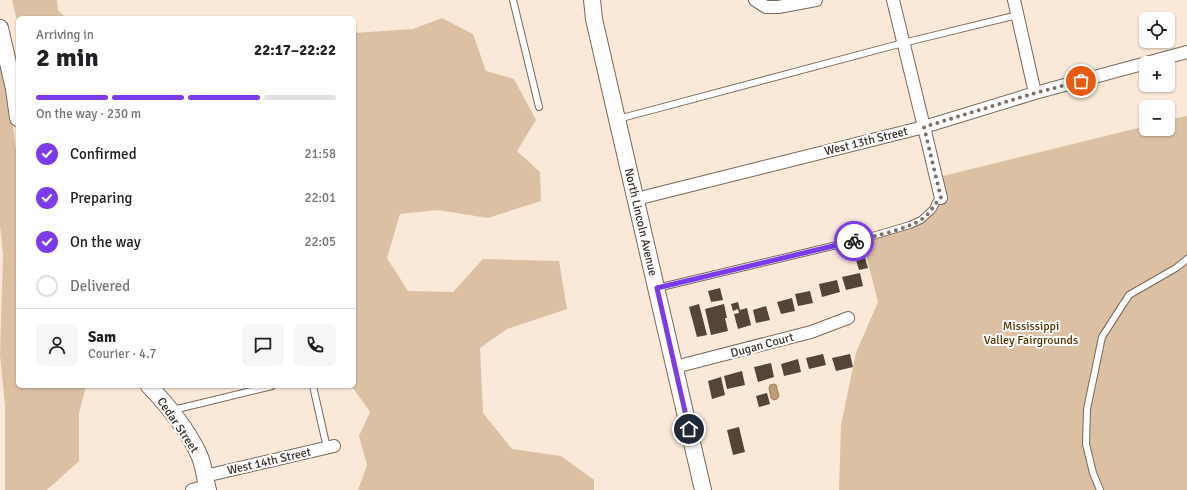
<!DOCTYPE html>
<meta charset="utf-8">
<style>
:root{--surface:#fff;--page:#f6f6f6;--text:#202124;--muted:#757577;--line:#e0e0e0;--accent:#7c3aed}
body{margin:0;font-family:Signika,sans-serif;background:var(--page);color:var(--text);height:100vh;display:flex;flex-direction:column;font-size:15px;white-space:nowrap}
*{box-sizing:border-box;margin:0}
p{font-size:13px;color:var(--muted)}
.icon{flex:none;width:22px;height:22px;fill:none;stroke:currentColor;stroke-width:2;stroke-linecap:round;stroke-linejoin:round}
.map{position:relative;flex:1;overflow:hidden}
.drawer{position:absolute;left:16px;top:16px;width:340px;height:372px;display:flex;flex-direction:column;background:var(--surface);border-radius:6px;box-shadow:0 1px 3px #0004}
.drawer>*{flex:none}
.buttons{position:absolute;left:1139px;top:12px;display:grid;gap:8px}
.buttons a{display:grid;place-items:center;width:36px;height:36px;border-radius:6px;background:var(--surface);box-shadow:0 1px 3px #0004;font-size:20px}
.pin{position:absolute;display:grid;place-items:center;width:34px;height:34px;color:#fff;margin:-17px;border:2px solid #fff;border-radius:50%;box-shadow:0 1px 4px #0007}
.courier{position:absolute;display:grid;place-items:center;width:40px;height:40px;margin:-20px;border:3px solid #7c3aed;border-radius:50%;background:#fff;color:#222;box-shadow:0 1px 5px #0007}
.headline em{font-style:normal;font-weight:700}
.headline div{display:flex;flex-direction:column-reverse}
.headline{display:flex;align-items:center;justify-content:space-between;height:68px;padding:0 20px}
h1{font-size:26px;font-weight:700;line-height:30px}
.bar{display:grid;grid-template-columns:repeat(4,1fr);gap:6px 4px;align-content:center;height:48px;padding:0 20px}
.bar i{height:5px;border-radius:3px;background:var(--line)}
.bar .selected{background:var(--accent)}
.bar p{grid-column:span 4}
.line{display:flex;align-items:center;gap:10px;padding:0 20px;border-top:1px solid var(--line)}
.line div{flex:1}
.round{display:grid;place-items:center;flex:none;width:42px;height:42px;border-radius:6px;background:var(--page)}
ol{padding:0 20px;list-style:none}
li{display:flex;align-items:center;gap:12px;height:44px}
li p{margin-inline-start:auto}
li .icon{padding:4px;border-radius:50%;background:var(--accent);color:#fff;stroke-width:4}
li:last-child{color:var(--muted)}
li i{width:22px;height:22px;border:2px solid var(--line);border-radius:50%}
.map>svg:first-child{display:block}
.green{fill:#dbc0a4}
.water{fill:#c19d76;stroke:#987d5f}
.building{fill:#534537}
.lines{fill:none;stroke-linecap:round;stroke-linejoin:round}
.lane-casing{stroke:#78695a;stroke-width:8}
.street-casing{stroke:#78695a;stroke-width:14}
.secondary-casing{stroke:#78695a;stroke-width:18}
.lane{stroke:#fff;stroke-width:6}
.street{stroke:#fff;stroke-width:12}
.secondary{stroke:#fff;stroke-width:16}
.done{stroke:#7b7167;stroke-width:4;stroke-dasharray:0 7.2}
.route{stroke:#7c3aed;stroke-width:5}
.labels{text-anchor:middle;stroke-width:4;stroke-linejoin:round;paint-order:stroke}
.street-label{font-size:12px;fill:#37312a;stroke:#fff}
.park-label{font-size:12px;fill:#553100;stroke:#fff}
</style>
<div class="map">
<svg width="1187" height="490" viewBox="0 0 1187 490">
<rect width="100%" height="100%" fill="#fae9d8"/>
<path class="green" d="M 12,0 L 57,0 L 58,10 L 66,18 L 18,18 L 18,25 Z
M 442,18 L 473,34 L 486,71 L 514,79 L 536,120 L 517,151 L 540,172 L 541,201 L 488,218 L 438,210 L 400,214 L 387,258 L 408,291 L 453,292 L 483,259 L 559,261 L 567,309 L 507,329 L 480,348 L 483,413 L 512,449 L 561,456 L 594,480 L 594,490 L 358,490 L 367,465 L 359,436 L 370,412 L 353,388 L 331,387 L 331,386 L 354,386 L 354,33 L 413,29 Z
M 0,63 L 10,105 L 18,165 L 18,386 L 86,386 L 79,413 L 79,461 L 47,490 L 5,490 L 5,405 L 0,355 L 3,254 L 0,226 Z
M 1187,116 L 1187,490 L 839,490 L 841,425 L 856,353 L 878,302 L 862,239 L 921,220 L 936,202 L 935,178 L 1146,126 L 1146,129 L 1168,129 L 1168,120 Z"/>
<path class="water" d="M 774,384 L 776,385 L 779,396 L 777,399 L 774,400 L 771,398 L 769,388 L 770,385 Z"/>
<path class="building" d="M 865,258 L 868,268 L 859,270 L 856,260 Z
M 860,273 L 863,286 L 846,290 L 842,277 Z
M 837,280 L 840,292 L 822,297 L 819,284 Z
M 720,288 L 723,300 L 711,302 L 708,291 Z
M 810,291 L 813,303 L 798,306 L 795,294 Z
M 792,298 L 795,311 L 781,314 L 777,302 Z
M 738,302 L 740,310 L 747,308 L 751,325 L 738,329 L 734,314 L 739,313 L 738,309 L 733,311 L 731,304 Z
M 699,304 L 707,335 L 697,337 L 689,307 Z
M 724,304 L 727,318 L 725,318 L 728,331 L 711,335 L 705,309 Z
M 766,306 L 770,320 L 756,323 L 753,310 Z
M 823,354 L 826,365 L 809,369 L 806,358 Z
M 850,354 L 853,367 L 836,371 L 832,358 Z
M 798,359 L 801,372 L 784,376 L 781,364 Z
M 771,363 L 774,377 L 758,382 L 754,367 Z
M 742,371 L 745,385 L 727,389 L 724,376 Z
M 721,377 L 725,395 L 712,399 L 708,381 Z
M 767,393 L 770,404 L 759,407 L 756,396 Z
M 739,427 L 745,452 L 733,455 L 727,430 Z"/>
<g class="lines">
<g class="lane-casing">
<path id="lane" d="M 513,0 L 539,107
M 618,119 L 903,43 L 1018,15
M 657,288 L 862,239 L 910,225 L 921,220 L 933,209 L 936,202 L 941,198
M 313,386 L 327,448
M 173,410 L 272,386
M 1100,490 L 1093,473 L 1086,444 L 1087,409 L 1102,337 L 1129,295 L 1176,268 L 1187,259"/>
</g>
<g class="street-casing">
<path id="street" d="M 755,0 L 766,7 L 778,7 L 816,0
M 893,0 L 924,127 L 941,198
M 1014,0 L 1035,93
M 636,199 L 924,127 L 1035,93 L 1187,52
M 675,367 L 811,332 L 848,318
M 205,476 L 334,446
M 192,490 L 207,486"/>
</g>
<g class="secondary-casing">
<path id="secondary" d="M 592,0 L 594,19 L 617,119 L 703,490
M 0,28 L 14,89 L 18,118
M 149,386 C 167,404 190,433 200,457 C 204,467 205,479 208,490"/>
</g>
<use href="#lane" class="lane"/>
<use href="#street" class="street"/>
<use href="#secondary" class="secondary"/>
</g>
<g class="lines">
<path class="done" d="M 854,241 C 871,237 909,229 922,219 C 931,213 933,205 941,198 L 924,127 L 1035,93 L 1081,81"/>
<path class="route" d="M 689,429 L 657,288 L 854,241"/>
</g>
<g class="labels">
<g class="street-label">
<text transform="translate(866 141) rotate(-14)" y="4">West 13th Street</text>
<text transform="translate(641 222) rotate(77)" y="4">North Lincoln Avenue</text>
<text transform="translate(762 345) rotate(-15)" y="4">Dugan Court</text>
<text transform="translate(178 425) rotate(56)" y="4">Cedar Street</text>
<text transform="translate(269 461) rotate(-13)" y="4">West 14th Street</text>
</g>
<g class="park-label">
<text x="1031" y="330">Mississippi<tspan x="1031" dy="14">Valley Fairgrounds</tspan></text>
</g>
</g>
</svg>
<div class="buttons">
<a><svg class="icon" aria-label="locate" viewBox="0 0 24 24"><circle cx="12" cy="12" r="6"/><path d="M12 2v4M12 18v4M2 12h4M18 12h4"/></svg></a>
<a>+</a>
<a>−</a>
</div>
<div class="pin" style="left:1081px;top:81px;background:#ea580c"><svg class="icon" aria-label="bag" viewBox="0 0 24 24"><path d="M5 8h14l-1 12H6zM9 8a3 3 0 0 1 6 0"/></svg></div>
<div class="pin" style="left:689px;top:429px;background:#1f2937"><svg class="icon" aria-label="home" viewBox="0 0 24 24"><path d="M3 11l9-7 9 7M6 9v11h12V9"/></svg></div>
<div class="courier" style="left:854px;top:241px"><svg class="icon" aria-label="bike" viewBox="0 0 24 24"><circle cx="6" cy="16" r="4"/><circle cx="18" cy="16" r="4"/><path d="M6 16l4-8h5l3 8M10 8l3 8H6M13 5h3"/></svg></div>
<section class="drawer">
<div class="headline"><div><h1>2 min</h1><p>Arriving in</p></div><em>22:17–22:22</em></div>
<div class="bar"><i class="selected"></i><i class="selected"></i><i class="selected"></i><i></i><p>On the way · 230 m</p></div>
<ol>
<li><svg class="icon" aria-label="check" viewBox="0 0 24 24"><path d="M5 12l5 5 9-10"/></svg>Confirmed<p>21:58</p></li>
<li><svg class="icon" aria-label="check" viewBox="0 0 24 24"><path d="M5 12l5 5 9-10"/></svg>Preparing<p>22:01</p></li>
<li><svg class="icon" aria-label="check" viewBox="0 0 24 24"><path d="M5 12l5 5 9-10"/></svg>On the way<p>22:05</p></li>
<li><i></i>Delivered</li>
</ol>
<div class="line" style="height:72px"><a class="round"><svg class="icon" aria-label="person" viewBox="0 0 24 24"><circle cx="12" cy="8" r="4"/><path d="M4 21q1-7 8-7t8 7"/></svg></a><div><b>Sam</b><p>Courier · 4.7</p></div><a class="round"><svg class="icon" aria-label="chat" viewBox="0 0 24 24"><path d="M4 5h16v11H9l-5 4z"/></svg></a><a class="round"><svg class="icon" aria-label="phone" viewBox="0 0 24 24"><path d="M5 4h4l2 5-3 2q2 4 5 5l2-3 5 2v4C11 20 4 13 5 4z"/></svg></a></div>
</section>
</div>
